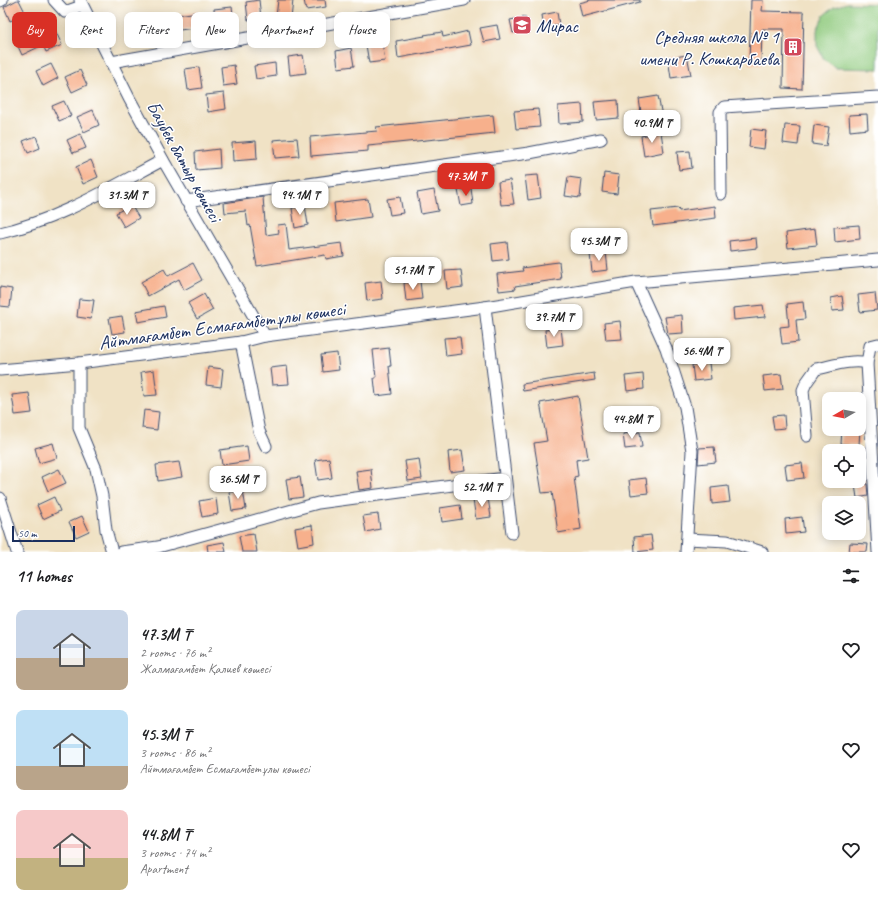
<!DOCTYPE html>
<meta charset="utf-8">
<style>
:root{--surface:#fff;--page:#f2f2f2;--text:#202124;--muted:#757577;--accent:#d93025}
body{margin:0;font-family:Caveat,sans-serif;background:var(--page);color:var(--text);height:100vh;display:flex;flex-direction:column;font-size:15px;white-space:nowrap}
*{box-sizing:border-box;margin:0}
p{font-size:13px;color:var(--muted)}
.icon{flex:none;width:22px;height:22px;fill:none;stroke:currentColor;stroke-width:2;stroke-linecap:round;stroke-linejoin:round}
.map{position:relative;height:552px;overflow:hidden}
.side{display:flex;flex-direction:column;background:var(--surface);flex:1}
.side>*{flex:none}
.top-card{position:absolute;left:12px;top:12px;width:400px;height:36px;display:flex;gap:8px}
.needle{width:26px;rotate:261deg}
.tools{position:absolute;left:822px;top:392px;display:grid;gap:8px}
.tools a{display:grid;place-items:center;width:44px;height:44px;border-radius:8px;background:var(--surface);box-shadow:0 2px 10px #0003;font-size:20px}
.scale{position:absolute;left:12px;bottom:10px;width:63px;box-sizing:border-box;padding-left:4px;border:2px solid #1b2f5e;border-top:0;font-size:11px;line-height:14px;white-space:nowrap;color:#1b2f5e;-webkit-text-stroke:3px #fff;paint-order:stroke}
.price{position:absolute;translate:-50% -34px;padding:0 9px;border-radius:8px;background:#fff;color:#222;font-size:13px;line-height:26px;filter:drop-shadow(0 1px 2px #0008)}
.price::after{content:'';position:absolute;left:50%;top:24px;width:12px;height:9px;margin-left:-6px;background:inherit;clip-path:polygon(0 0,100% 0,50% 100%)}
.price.on{background:var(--accent);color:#fff}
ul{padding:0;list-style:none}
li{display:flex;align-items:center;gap:12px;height:100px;padding:0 16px}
li span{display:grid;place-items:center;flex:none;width:112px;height:80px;border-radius:8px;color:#555}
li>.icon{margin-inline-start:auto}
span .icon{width:48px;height:48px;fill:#fffc;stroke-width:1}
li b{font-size:17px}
h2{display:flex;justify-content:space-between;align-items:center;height:48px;padding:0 16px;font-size:17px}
.chip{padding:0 14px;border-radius:8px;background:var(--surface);box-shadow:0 2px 10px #0003;font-size:14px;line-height:36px}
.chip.on{background:var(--accent);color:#fff}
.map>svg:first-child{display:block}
.green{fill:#90ca7e;stroke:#567c6e}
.building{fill:#f7b08c}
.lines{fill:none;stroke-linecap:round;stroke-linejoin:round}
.minor-casing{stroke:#3b4a6d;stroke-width:13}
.minor{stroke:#fff;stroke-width:11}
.labels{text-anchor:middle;stroke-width:3;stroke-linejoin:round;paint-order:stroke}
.poi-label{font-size:19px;fill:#1b2f5e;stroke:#fff;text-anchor:start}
.street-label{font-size:19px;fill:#1b2f5e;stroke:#fff}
</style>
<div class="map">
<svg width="878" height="552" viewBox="0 0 878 552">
<rect width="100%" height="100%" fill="#fff"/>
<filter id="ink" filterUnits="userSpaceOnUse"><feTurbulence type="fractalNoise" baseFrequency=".025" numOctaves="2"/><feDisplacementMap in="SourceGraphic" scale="8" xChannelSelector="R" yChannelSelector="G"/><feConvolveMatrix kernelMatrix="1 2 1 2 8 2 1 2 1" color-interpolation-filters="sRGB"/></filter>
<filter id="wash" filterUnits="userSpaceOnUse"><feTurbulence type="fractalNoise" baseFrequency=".012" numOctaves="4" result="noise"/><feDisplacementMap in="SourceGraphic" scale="16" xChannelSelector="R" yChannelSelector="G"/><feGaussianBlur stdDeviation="0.9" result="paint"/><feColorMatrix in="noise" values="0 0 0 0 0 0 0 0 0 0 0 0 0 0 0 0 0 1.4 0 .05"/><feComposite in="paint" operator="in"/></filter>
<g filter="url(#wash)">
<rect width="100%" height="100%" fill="#f0e2c5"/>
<path class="green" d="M847,3L878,4V69L836,68L824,59L817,46V30L824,15L834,7Z"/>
<g id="blocks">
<g class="building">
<path d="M17,0H19L26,14L10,21L4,7Z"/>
<path d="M259,0L261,18L248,20L246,2Z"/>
<path d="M278,0H293L291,19L276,17Z"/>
<path d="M304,0H325L326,7L306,10Z"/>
<path d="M591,0H640V2L582,17L579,3Z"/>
<path d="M751,0H763L762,11L804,12L802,89L783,88L784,29H762L761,65L749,64Z"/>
<path d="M232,7L234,20L215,22L214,9Z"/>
<path d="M198,12L201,27L166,32L164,17Z"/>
<path d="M557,12L559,25L544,28L542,15Z"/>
<path d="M525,17L528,30L513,33L510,20Z"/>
<path d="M147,19L149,32L131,35L129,21Z"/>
<path d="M497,25L500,39L484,42L480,28Z"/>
<path d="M55,30L62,45L46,52L43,45L22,55L15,40L29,34L32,40Z"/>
<path d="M468,31L471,45L398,58L396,41L425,36L424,35L442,32L443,37Z"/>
<path d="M382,42L385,61L369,63L366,45Z"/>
<path d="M351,48L354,66L338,68L336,51Z"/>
<path d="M303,55L306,73L290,75L288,57Z"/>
<path d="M687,55L691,75L671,78L668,58Z"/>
<path d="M275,63L276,76L256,79L254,66Z"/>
<path d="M51,64L58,78L43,86L36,71Z"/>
<path d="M234,65L237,84L223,86L221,67Z"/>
<path d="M199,67L202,88L188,90L185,69Z"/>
<path d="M80,70L87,85L72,92L65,77Z"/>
<path d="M224,93L226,109L208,112L206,95Z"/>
<path d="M658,96L662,116L642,119L639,99Z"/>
<path d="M618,100L619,118L596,120L594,102Z"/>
<path d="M64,101L71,116L59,121L52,106Z"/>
<path d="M582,104L583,122L559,124L558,106Z"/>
<path d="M538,109L540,127L516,129L514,111Z"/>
<path d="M93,110L99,125L84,132L77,117Z"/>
<path d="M867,114L868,129L850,131L849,115Z"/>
<path d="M493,115L495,133L368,146V151L311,156L310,137L377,131L376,127Z"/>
<path d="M785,125L800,126L798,145L783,143Z"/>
<path d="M814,125L829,127L826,146L812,144Z"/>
<path d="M751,129L766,131L764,149L749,147Z"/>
<path d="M661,132L664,152L644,156L641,136Z"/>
<path d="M80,134L86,148L73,153L67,140Z"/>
<path d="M36,136L40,148L28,153L23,141Z"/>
<path d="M297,138L299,156L275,158L273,140Z"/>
<path d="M256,141L257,159L233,161L232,143Z"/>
<path d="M219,149L220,168L196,170L195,152Z"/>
<path d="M690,151L692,168L679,170L677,152Z"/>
<path d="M91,160L98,177L83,184L76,167Z"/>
<path d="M604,173L619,175L617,194L602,192Z"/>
<path d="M538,175L541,198L528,200L525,176Z"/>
<path d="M568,177L582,179L580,198L565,196Z"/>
<path d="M510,180L514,204L501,205L498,182Z"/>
<path d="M471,188L473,204L461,206L458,190Z"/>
<path d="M434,190L438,211L421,214L417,193Z"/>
<path d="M263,197L266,235L279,233L278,225L286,224L289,250L342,243L344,256L326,259L325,255L257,266L250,225L248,226L246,211L225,213L224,203Z"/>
<path d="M400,197L403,213L390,215L387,199Z"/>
<path d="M368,199L371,217L336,222L334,203Z"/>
<path d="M131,205L139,218L124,227L116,213Z"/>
<path d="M305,205L308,225L295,228L292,208Z"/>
<path d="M715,206L716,218L653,226L651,211L678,208L679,211Z"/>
<path d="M859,225L860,239L835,242L834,227Z"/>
<path d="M815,229L817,245L788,248L786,233Z"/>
<path d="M756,238L757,248L730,251L729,241Z"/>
<path d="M507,242L509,259L493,261L491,244Z"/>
<path d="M606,252L608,270L592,272L590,254Z"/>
<path d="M559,262L561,279L515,286L516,289L499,291L497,274L523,271L522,268L543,265L542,264Z"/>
<path d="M193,263L202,280L184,290L179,279L148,296L141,282L164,269L168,276Z"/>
<path d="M461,270L463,287L447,289L445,271Z"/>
<path d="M381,281L383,299L367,301L365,283Z"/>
<path d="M420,281L422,299L406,301L404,283Z"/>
<path d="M0,287L12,289L10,307L0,306Z"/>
<path d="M875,293L877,310L860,312L858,295Z"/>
<path d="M204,294L213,310L197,319L188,303Z"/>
<path d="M842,296L844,310L832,311L831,298Z"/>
<path d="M79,299L94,300L91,319L77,317Z"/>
<path d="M803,302L805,319L796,320L798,342L782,344L780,327L789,326L787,304Z"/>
<path d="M763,305L765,317L734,320L733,308Z"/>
<path d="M164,306L166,317L138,322L136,311Z"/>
<path d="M682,315L683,333L668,334L665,317Z"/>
<path d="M122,316L125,332L112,334L109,318Z"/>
<path d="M620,321L622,339L606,340L604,323Z"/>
<path d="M561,328L563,345L547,347L545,330Z"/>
<path d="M460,337L462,354L446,356L444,338Z"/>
<path d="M389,348L391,366H389L392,394L376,396L374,378H376L373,350Z"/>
<path d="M337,353L339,370L323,372L321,355Z"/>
<path d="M709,363L711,379L694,381L692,365Z"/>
<path d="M287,366L289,384L272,385L270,368Z"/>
<path d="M208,367L223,369L221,387L206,385Z"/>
<path d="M154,370L157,395L144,396L141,372Z"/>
<path d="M594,373L595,380L523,391L522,384Z"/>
<path d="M643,374L644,389L627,391L625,376Z"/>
<path d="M781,374L783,389L765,391L763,376Z"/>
<path d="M29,393L32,413L15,415L12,395Z"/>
<path d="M578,396L588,458L576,460L578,476L574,477L581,529L558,533L552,492L542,493L534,443L547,441L540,403Z"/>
<path d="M144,410L159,412L157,430L142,428Z"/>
<path d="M784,415L785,428L774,429L772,416Z"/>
<path d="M842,429H860L859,445L841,444Z"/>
<path d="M640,432L642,447L625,449L623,434Z"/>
<path d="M53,443L57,458L39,463L35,448Z"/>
<path d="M247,446L249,461L222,465L220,450Z"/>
<path d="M714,447L716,462L698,464L699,448Z"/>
<path d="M462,450L465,470L450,472L448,452Z"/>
<path d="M329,458L332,478L318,480L315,460Z"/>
<path d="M419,459L422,479L408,481L405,461Z"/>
<path d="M179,462L182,477L158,481L156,465Z"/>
<path d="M859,462H866L865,484H867L868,496L857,498L855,485H859Z"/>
<path d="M802,463L804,478L787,480L785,465Z"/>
<path d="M59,469L66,483L48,491L42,477Z"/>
<path d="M371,469L373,488L359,490L356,471Z"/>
<path d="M300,477L303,497L289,499L286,479Z"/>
<path d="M646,478L648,493L631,495L629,480Z"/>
<path d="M728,486L730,502L712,504L711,488Z"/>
<path d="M243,490L246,509L232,511L229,492Z"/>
<path d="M54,497L60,511L43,519L37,505Z"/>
<path d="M216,498L218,514L202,517L199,501Z"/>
<path d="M488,498L491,517L476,519L473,500Z"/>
<path d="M460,505L462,519L442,522L440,508Z"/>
<path d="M378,514L380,529L366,532L363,516Z"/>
<path d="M82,516L89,531L76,537L69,522Z"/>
<path d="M802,517L804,532L786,534L785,519Z"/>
<path d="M312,525L314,543L298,546L295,528Z"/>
<path d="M254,534L257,552H242L239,536Z"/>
<path d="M651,535L653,550L635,552L634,537Z"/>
<path d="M224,542L226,552H208L207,545Z"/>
<path d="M850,543L868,544L867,552H849Z"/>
</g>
</g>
</g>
<g filter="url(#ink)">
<use href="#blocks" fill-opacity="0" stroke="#3b4a6d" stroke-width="1"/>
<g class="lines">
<g class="minor-casing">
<g id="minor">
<path d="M54,0L65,12L82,6"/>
<path d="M80,0L129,98L163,160L265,336"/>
<path d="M0,1L2,0"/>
<path d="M111,62L464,0"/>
<path d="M721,194L720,112L724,107L878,97"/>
<path d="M186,201L529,153L601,139"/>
<path d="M0,233C56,221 112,187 163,160"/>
<path d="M636,282L666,348L685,407L692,451L686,552"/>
<path d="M485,307L512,533"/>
<path d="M241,342L259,431L266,446"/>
<path d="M79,363V428L96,469L102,496L106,530L112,552"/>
<path d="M0,370L79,363L241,342L265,336L485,307L636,282L878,260"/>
<path d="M807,436L803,390L806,383L816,369C832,366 851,359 867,363"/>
<path d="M0,498L17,552"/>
<path d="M687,539L727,541L762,552"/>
<path d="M121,552L158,547L318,503L505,478"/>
<path d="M878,552L867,363L870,346L878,344"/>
</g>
</g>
<use href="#minor" class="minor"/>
</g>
</g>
<defs>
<g id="school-square" transform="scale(1)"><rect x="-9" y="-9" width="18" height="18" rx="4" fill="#d1495b" stroke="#fff"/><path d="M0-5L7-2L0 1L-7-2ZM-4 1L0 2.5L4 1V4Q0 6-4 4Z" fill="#fff"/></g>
<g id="building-square" transform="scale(1)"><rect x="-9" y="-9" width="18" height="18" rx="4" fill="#d1495b" stroke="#fff"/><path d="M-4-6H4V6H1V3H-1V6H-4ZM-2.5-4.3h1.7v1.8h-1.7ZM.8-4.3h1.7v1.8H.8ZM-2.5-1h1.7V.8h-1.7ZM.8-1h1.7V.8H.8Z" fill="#fff"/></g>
</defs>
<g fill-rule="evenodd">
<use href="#school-square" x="522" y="25"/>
<use href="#building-square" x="793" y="47"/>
</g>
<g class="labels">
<g class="poi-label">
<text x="536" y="32">Мирас</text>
<text x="779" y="43" text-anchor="end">Средняя школа № 1<tspan x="779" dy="22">имени Р. Кошкарбаева</tspan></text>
</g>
<g class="street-label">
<text transform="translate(185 161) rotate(61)" y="7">Баубек батыр көшесі</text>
<text transform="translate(222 325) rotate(-8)" y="7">Айтмағамбет Есмағамбетұлы көшесі</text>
</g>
</g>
</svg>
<div class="tools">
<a><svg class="needle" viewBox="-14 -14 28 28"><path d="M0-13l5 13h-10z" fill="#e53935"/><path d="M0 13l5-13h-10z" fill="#757577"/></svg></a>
<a><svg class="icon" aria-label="locate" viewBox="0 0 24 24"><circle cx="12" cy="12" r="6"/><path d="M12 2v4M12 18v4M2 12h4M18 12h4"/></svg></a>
<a><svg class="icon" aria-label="layers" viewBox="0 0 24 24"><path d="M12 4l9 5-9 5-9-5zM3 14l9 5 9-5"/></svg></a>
</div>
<div class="scale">50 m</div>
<b class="price" style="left:652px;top:144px">40.9M ₸</b>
<b class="price on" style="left:466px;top:197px">47.3M ₸</b>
<b class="price" style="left:127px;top:216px">31.3M ₸</b>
<b class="price" style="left:300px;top:216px">94.1M ₸</b>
<b class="price" style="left:599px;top:262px">45.3M ₸</b>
<b class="price" style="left:413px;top:291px">51.7M ₸</b>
<b class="price" style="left:554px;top:338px">39.7M ₸</b>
<b class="price" style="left:702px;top:372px">56.4M ₸</b>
<b class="price" style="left:632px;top:440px">44.8M ₸</b>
<b class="price" style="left:238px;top:500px">36.5M ₸</b>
<b class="price" style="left:482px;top:508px">52.1M ₸</b>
<div class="top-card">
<a class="chip on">Buy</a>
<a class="chip">Rent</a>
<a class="chip">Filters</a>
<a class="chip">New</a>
<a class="chip">Apartment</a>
<a class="chip">House</a>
</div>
</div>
<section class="side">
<h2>11 homes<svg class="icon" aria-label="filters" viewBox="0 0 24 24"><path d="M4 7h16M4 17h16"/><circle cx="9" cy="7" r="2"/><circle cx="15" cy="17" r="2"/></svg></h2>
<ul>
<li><span style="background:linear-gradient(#c9d6e8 60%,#b9a48a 0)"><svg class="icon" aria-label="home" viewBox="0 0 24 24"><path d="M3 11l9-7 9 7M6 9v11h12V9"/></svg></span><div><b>47.3M ₸</b><p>2 rooms · 76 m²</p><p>Жалмағамбет Қалиев көшесі</p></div><svg class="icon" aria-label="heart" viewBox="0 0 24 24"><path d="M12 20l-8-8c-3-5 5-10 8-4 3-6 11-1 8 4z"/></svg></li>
<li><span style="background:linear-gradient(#bfe0f5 70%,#b9a48a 0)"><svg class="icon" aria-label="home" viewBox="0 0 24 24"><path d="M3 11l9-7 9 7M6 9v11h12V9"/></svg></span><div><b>45.3M ₸</b><p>3 rooms · 86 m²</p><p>Айтмағамбет Есмағамбетұлы көшесі</p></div><svg class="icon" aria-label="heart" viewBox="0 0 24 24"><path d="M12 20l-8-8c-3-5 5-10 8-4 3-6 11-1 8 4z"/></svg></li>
<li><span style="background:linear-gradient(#f6c9c9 60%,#c2b280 0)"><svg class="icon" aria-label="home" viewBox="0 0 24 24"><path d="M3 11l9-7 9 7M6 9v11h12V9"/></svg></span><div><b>44.8M ₸</b><p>3 rooms · 74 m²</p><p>Apartment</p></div><svg class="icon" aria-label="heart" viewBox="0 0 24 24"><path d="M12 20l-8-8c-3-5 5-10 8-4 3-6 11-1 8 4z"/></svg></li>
</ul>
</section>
